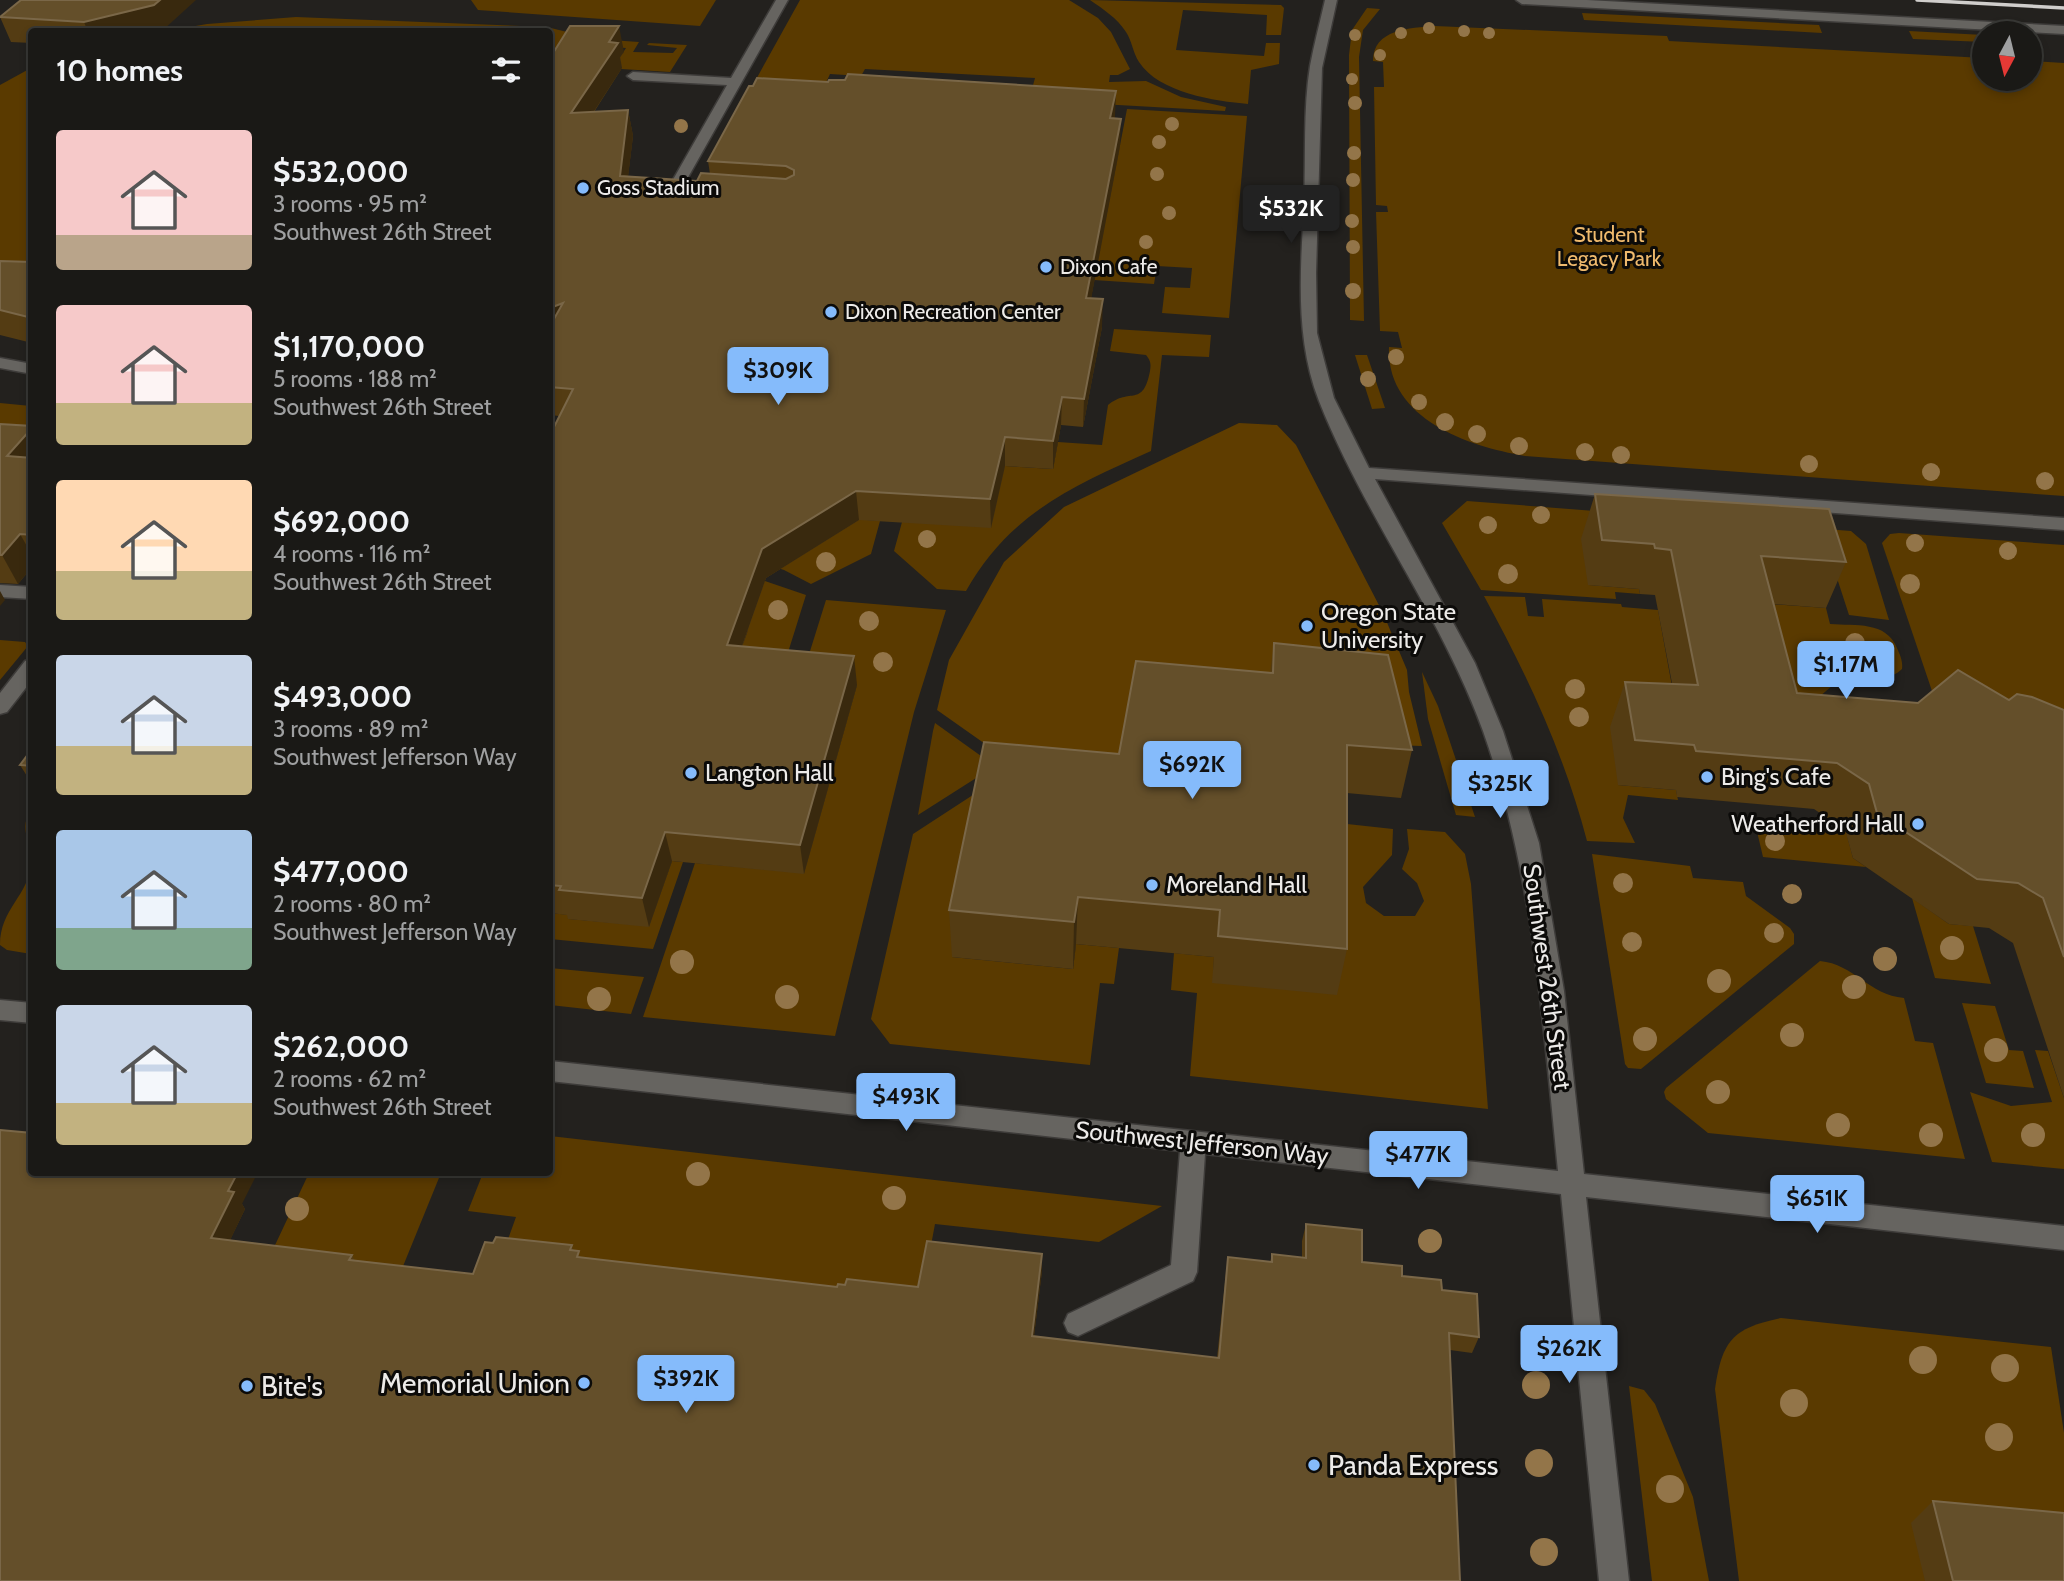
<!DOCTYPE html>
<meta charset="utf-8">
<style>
:root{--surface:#1a1916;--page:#23221f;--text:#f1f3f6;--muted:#9fa0a1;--line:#383835;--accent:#85bbfb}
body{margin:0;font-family:Cabin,sans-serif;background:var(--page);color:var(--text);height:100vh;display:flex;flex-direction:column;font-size:26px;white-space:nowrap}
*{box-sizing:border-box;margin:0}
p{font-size:23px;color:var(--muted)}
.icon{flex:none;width:38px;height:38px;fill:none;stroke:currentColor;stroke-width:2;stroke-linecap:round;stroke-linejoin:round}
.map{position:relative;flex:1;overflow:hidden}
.details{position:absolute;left:28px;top:28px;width:525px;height:1148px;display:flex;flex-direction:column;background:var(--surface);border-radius:7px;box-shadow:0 4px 10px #0003,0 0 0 2px var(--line)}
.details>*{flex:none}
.needle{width:46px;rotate:187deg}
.fabs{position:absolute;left:1972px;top:21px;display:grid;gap:14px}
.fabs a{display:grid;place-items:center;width:70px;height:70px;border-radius:50%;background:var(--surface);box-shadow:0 4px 10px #0003,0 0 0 2px var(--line);font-size:35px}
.price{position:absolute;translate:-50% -60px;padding:0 16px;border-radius:7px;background:var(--accent);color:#111;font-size:23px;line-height:46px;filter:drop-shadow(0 2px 4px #0008)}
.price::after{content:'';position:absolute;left:50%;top:42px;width:21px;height:16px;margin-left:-10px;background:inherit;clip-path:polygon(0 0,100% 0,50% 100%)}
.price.active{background:#222;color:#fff}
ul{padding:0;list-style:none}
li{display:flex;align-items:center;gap:21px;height:175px;padding:0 28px}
li span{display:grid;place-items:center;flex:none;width:196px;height:140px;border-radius:7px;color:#555}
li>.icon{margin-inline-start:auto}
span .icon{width:84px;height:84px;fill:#fffc;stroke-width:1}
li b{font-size:30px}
h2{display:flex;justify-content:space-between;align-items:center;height:84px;padding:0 28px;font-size:30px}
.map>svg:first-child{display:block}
.green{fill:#5a3a00}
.forest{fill:#5f3d00}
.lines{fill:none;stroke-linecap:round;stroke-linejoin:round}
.minor-casing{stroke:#3e3c3a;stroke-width:3}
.minor{fill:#666460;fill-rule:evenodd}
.rail{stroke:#d0cecc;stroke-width:3.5}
.tree{fill:#937549}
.wall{fill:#543c13}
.shaded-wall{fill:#39290e}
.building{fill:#644f2a;stroke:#7a6748;stroke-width:2}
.poi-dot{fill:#85bbfb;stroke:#0c0b09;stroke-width:2.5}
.labels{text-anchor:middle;stroke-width:6;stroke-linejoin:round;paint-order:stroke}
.far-poi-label{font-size:21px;fill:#edebe9;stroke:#0c0b09;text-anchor:start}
.far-park-label{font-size:21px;fill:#efba6d;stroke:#0c0b09}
.poi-label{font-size:24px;fill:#edebe9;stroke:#0c0b09;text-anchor:start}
.street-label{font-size:24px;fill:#edebe9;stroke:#0c0b09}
.near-poi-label{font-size:28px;fill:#edebe9;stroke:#0c0b09;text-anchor:start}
</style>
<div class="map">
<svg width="2064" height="1581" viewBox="0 0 2064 1581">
<rect width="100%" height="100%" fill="#23211e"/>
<g class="green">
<path d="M471,0H716L700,26L478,10Z"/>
<path d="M800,0H1069L1098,18L1111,32L1130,69L1118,75H1110L1109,82L1146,81L1181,97L1226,107L1225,111L1029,100L1035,78L865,69L861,76L830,74L824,87L754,83Z"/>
<path d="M1090,0L1281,5L1284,8L1281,35H1266L1267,15L1183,10L1176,50L1264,56L1266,43H1280L1279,64L1251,70L1248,104C1215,101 1159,93 1139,62C1133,53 1132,41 1126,32C1117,18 1103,9 1090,0Z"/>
<path d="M1367,8L1380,9L1363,30L1359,57L1364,321L1350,320L1349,55L1352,30Z"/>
<path d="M1582,13L1819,25L1822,33L1584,20Z"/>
<path d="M296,17L547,27L567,32L550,93V32H161L207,24Z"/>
<path d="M1435,26L1667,36L1669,41L1984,58V79H2030V61L2064,63V496L1525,456C1466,446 1386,418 1389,347L1402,348L1398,332L1380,331L1376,212H1388L1387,206L1376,205L1374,87H1384L1383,62L1373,61C1373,29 1410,28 1435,26Z"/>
<path d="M1909,31L1984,35V42L1913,39Z"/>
<path d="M597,39L639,42L633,52L673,53L677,48L647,45L649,43L687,45L670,72L621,69L613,68L626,48L593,46Z"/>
<path d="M31,68V288L0,286V85Z"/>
<path d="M1127,109L1247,116L1229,318L1162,313L1165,287L1190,288L1192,268L1157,266L1154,284L1094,280Z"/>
<path d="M1114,329L1211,335L1209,357L1162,355L1151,451C1073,486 1010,513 966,591L937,589L894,551L902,522L1005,466L1053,469L1058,442L1102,445L1108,405C1130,387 1143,408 1150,371C1151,364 1151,361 1146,355L1110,351Z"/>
<path d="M1355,355H1367L1385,408L1372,409Z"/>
<path d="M0,403L31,406V453L0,451Z"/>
<path d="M550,495L880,521L871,554L811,584L784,570Z"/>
<path d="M1467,501L1851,531L1866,544L1889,620L1849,615L1836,575L1589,585L1639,589L1640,594L1615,592L1616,599L1481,590L1442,523Z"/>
<path d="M1899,533L2064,545V759L1993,728L1932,691L1882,543L1890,534Z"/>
<path d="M759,579L806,595L780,678L732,674L747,633Z"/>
<path d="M1484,596L1525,597L1528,616L1544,617L1542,599L1621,604L1622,607L1658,610L1680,730L1618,785L1676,790L1678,800L1628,795L1623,818L1635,843L1587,841C1564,753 1527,675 1484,596Z"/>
<path d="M826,600L946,610L914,712L835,1036L643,1017L695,863L804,873L857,685L801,680Z"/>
<path d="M1743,602L1826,608L1830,624C1856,626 1886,621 1897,648C1900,655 1903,661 1902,669C1888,683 1869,674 1854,667L1777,733Z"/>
<path d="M0,640L25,642L28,646L0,680Z"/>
<path d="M1422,672L1438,706L1475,817L1456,815L1428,719Z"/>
<path d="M935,723L995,766L918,815L933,731Z"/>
<path d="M979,791L952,957L1073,969L1076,944L1119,948L1114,984L1100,983L1090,1065L890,1044L871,1019L913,834Z"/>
<path d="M31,810V954L7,950L0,945C0,908 29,896 31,863C32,845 18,827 31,810Z"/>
<path d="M1338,823L1393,829L1392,855L1363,887L1366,903L1384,916H1415L1424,901L1417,883L1402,869L1409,849L1407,829L1445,832L1465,854L1471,884L1488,1109L1190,1076L1197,993L1171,990L1174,953L1214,957L1213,983Z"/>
<path d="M1755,823L1846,832L1853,858L1866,867L1763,857Z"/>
<path d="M1592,854L1690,866L1693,878L1743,882L1746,896L1790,928L1794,934V944L1641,1069L1628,1068L1625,1064Z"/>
<path d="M672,861L683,862L653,949L550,939V913L570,915L569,919L649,926Z"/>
<path d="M1912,898L1949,924L1973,926L1991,984L1935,978Z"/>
<path d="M1820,961C1854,964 1869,995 1904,998L1915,1041L1933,1043L1965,1159L1708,1133L1666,1099L1664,1092L1666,1088Z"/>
<path d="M550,968L644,977L631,1014L550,1005Z"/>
<path d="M1962,1003L1995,1006L2009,1050L2023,1051L2034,1088L1986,1083Z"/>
<path d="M2035,1050L2048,1051L2064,1098V1169L1992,1162L1970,1092L2011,1106L2052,1102Z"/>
<path d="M550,1136L1162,1206L1099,1242L935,1224L920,1304L503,1253L516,1217L468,1211L483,1173L550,1172Z"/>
<path d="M309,1173H441L397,1281L268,1260Z"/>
<path d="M1781,1318L2051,1347L2064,1433V1537L1925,1581H1739L1715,1389C1722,1340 1733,1328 1781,1318Z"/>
<path d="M1629,1386L1644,1390L1655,1404L1693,1497L1709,1581H1652Z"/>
</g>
<path class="forest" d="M1239,423L1277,425L1296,445L1383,613L1407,670L1409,692L1422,746L1389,745L1121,775L1015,765L937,710L949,660L1004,562L1064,507Z"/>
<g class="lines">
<g class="minor-casing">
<g id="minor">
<path d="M776,0H788L682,188L692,193L685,197L668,195L666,192L727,85L633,80L627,76L633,72L731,78Z"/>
<path d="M1325,0H1337L1322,68L1316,273L1317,333L1334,398L1369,468L2064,518V530L1375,479L1475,663L1503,731L1539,843L1564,991L1584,1174L2064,1226V1250L1586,1197L1629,1581H1599L1561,1194L1205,1154L1197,1272L1193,1281L1078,1336L1068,1332L1064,1323L1068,1314L1171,1265L1180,1151L550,1081V1061L1558,1171C1543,1022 1533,872 1483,731C1441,615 1364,515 1319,401C1294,337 1301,268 1304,201C1306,157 1303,109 1310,66C1314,44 1320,22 1325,0Z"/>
<path d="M1516,0H1587L2064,26V34L1522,4Z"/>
<path d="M0,358L32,364V374L0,368Z"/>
<path d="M0,585L32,587V599L0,597Z"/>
<path d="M32,659V680L7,712L0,714V693L25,661Z"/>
<path d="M0,1000L32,1003V1023L0,1020Z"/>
</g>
</g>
<use href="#minor" class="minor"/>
<path class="rail" d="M1917,0L2064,8"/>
</g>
<g class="tree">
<circle cx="1429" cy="28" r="6"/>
<circle cx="1464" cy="31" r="6"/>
<circle cx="1401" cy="33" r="6"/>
<circle cx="1489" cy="33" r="6"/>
<circle cx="1355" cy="35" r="6"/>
<circle cx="1380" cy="55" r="6"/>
<circle cx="1352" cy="79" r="6"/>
<circle cx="1355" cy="103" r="7"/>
<circle cx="1172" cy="124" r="7"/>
<circle cx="681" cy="126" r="7"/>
<circle cx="1159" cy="142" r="7"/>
<circle cx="1354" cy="153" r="7"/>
<circle cx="1157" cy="174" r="7"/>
<circle cx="1353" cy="180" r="7"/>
<circle cx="1169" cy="213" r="7"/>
<circle cx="1352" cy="221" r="7"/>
<circle cx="1146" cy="242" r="7"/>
<circle cx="1353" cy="247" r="7"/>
<circle cx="1353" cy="291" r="8"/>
<circle cx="1396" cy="357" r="8"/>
<circle cx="1368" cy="379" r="8"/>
<circle cx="1419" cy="402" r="8"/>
<circle cx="1445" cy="422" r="9"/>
<circle cx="1477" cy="434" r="9"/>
<circle cx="1519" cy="446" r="9"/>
<circle cx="1585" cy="452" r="9"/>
<circle cx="1621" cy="455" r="9"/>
<circle cx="1809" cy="464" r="9"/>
<circle cx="1931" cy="472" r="9"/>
<circle cx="2045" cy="481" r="9"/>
<circle cx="1541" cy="515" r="9"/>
<circle cx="1488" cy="525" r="9"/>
<circle cx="927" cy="539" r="9"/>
<circle cx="1915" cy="543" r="9"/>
<circle cx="2008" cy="551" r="9"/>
<circle cx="826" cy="562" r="10"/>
<circle cx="1508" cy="574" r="10"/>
<circle cx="1910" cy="584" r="10"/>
<circle cx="778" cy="610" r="10"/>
<circle cx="869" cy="621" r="10"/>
<circle cx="1855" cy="643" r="10"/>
<circle cx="883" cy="662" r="10"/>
<circle cx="1575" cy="689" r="10"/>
<circle cx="1579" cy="717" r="10"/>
<circle cx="1775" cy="841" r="10"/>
<circle cx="1623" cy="883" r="10"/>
<circle cx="1792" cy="894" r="10"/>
<circle cx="1774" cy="933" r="10"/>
<circle cx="1632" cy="942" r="10"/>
<circle cx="1952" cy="948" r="12"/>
<circle cx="1885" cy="959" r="12"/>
<circle cx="682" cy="962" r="12"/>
<circle cx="1719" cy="981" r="12"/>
<circle cx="1854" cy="987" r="12"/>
<circle cx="787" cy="997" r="12"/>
<circle cx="599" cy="999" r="12"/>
<circle cx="1792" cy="1035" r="12"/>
<circle cx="1645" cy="1039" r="12"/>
<circle cx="1996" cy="1050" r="12"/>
<circle cx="1718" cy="1092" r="12"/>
<circle cx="1838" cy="1125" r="12"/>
<circle cx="1931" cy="1135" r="12"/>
<circle cx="2033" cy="1135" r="12"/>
<circle cx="698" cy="1174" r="12"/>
<circle cx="894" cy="1198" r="12"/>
<circle cx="297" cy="1209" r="12"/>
<circle cx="1430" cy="1241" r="12"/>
<circle cx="1923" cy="1360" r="14"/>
<circle cx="2005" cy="1368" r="14"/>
<circle cx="1536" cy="1385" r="14"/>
<circle cx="1794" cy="1403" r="14"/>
<circle cx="1999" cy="1437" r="14"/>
<circle cx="1539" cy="1463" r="14"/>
<circle cx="1670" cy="1489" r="14"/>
<circle cx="1544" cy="1552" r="14"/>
</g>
<g class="wall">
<path d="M21,0L163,30L157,32H32V43L11,42L0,17Z"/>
<path d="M624,52L620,57L622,68L594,112L628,110L633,136L628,176L697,181L710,174L708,161L1114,119L1120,146L1091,298L1102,327L1083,427L1061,425L1053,469L1005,466L991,528L859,520L766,578L742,647L857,685L804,874L672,861L649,927L568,919L567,915L550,913V435L559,416L550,415V58Z"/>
<path d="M0,261L32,262V343L0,335Z"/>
<path d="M0,424L32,426V567L18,584L0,583Z"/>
<path d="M1595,494L1846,562L1826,608L1774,604L1797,693L1918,703L2009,700L2064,710V1098L2013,943L1989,928L1949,924L1853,858L1845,830L1814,809L1677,797L1676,790L1618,785L1610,727L1625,682L1672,683L1655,595L1640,594L1639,589L1588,585L1581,539Z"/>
<path d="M1274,643L1412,750L1401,798L1347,793V949L1337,995L1212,983L1214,957L1076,944L1073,969L952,957L949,910L1270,673Z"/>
<path d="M32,749V784L20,765Z"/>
<path d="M242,1204L245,1209L230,1240L352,1255L355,1261L473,1274L493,1243L572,1245L573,1250L582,1258L837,1287H918L1042,1254V1271L1034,1336L1217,1358L1226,1273L1228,1257L1270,1262L1272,1254L1302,1257V1241L1306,1224L1362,1262L1442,1290L1479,1337L1472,1353L1450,1350L0,1581Z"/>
<path d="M1933,1501L2064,1581H1925L1911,1523Z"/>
</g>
<g class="shaded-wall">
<path d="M160,0H196L163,30L157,32H88L84,22Z"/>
<path d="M619,26L624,52L620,57L622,68L576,139L571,113L609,42Z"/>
<path d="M1116,91L1115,117L1109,145L1110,118Z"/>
<path d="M628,110L633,136L625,203L620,176Z"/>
<path d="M1121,119L1120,146L1086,326V298Z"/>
<path d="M1103,299L1102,327L1083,427L1084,399Z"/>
<path d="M563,303L550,338V308Z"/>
<path d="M1062,397L1061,425L1053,469V441Z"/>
<path d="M32,428V473L7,456Z"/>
<path d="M1005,437V466L991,528L990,499Z"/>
<path d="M856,491L859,520L766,578L732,674L727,645L762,549Z"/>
<path d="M20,534L32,555V567L18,584L2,555Z"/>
<path d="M0,591L5,600L0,606Z"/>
<path d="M854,656L857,685L804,874L800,845Z"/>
<path d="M665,832L672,861L649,927L642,898Z"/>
<path d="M1078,897L1076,944L1073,969L1074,922Z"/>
<path d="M238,1172H258L242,1204L245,1209L223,1255L211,1238L228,1191Z"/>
<path d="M1042,1254V1271L1032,1352V1336Z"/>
</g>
<g class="building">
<path d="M21,0H160L154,5L84,22L0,17Z"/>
<path d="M570,26H619L609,42L618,43L571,113L628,110L620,176L697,181L701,173L786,179L794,175V170L786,166L708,161L749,86H753L757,78L828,82L829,80H845L848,74L1116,91L1110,118L1121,119L1086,298L1103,299L1084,399L1062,397L1053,441L1005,437L990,499L856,491L762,549L727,645L854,656L800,845L665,832L642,898L559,890L561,886L550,885V435L573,389L550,387V326L563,303L550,308V58Z"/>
<path d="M0,261L32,262V318L0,310Z"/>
<path d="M0,424L32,426V428L7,456L32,458V535L20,534L2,555H0Z"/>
<path d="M1595,494L1829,509L1846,562L1761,556L1797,693L1918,703L1958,670L2009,700L2017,694L2032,697L2064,710V957L2043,898L2018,883L1977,879L1877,813L1869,784L1837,763L1696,751L1694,745L1635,740L1625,682L1698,685L1671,550L1655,548L1654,544L1602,540Z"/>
<path d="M1274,643L1388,655L1412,750L1347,745V949L1218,936L1220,910L1078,897L1074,922L949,910L984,742L1119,754L1136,661L1273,673Z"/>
<path d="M32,749V766L20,765Z"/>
<path d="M0,1130L32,1133V1172H238L228,1191L234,1192L211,1238L352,1255L349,1260L473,1274L485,1242L493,1243L496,1237L572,1245L570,1250L579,1251L577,1257L837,1287L838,1284L845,1285L847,1279L918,1287L927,1241L1042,1254L1032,1336L1219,1358L1228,1257L1272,1262V1254L1306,1258V1224L1362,1230V1262L1402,1266V1276L1441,1280L1442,1290L1477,1294L1479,1337L1449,1333L1460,1581H0Z"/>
<path d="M1933,1501L2064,1513V1581H1953Z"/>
</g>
<g class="poi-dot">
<circle cx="583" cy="188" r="7"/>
<circle cx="1046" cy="267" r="7"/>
<circle cx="831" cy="312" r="7"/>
<circle cx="1307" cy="626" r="7"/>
<circle cx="691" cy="773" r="7"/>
<circle cx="1707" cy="777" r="7"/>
<circle cx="1918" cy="824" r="7"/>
<circle cx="1152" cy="885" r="7"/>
<circle cx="584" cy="1383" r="7"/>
<circle cx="247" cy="1386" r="7"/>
<circle cx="1314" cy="1465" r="7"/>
</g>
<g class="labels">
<g class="far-poi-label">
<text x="597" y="195">Goss Stadium</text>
<text x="1060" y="274">Dixon Cafe</text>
<text x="845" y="319">Dixon Recreation Center</text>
</g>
<g class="far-park-label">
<text x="1609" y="242">Student<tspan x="1609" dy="24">Legacy Park</tspan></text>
</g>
<g class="poi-label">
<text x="1321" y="620">Oregon State<tspan x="1321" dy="28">University</tspan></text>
<text x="705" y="781">Langton Hall</text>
<text x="1721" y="785">Bing's Cafe</text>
<text x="1904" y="832" text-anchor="end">Weatherford Hall</text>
<text x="1166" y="893">Moreland Hall</text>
</g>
<g class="street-label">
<text transform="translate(1547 977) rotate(82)" y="8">Southwest 26th Street</text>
<text transform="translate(1202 1143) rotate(6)" y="8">Southwest Jefferson Way</text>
</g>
<g class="near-poi-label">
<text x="570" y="1393" text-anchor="end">Memorial Union</text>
<text x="261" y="1396">Bite's</text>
<text x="1328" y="1475">Panda Express</text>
</g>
</g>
</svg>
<div class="fabs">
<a><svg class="needle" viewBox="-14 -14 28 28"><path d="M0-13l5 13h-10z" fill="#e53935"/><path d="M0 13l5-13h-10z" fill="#9fa0a1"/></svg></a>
</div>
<b class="price active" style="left:1291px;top:245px">$532K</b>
<b class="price" style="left:778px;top:407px">$309K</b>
<b class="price" style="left:1846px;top:701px">$1.17M</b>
<b class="price" style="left:1192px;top:801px">$692K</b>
<b class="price" style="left:1500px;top:820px">$325K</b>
<b class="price" style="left:906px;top:1133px">$493K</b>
<b class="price" style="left:1418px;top:1191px">$477K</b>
<b class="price" style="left:1817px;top:1235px">$651K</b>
<b class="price" style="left:1569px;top:1385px">$262K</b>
<b class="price" style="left:686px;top:1415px">$392K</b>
<section class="details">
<h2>10 homes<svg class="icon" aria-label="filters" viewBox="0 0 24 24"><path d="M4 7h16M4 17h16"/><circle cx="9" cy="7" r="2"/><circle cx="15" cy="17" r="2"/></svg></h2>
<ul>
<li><span style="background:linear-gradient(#f6c9c9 75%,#b9a48a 0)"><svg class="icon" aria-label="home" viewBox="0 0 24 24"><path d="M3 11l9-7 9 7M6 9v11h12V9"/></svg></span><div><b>$532,000</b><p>3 rooms · 95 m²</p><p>Southwest 26th Street</p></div></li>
<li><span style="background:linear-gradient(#f6c9c9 70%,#c2b280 0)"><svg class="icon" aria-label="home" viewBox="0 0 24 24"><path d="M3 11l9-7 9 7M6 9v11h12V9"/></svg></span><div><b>$1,170,000</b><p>5 rooms · 188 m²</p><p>Southwest 26th Street</p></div></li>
<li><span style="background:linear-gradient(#ffd9b3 65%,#c2b280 0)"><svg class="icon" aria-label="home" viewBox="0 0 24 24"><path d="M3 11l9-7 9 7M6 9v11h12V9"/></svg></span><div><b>$692,000</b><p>4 rooms · 116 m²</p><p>Southwest 26th Street</p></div></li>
<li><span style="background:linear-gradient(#c9d6e8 65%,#c2b280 0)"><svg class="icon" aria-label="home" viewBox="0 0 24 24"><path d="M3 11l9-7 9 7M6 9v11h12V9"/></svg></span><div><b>$493,000</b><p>3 rooms · 89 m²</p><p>Southwest Jefferson Way</p></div></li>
<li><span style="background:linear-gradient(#a9c7e8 70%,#7fa58c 0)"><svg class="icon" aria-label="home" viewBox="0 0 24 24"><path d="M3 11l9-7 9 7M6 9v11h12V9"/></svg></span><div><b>$477,000</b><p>2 rooms · 80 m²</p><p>Southwest Jefferson Way</p></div></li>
<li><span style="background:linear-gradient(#c9d6e8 70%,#c2b280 0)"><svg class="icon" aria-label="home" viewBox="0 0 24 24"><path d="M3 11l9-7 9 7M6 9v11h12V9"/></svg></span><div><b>$262,000</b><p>2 rooms · 62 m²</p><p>Southwest 26th Street</p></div></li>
</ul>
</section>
</div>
